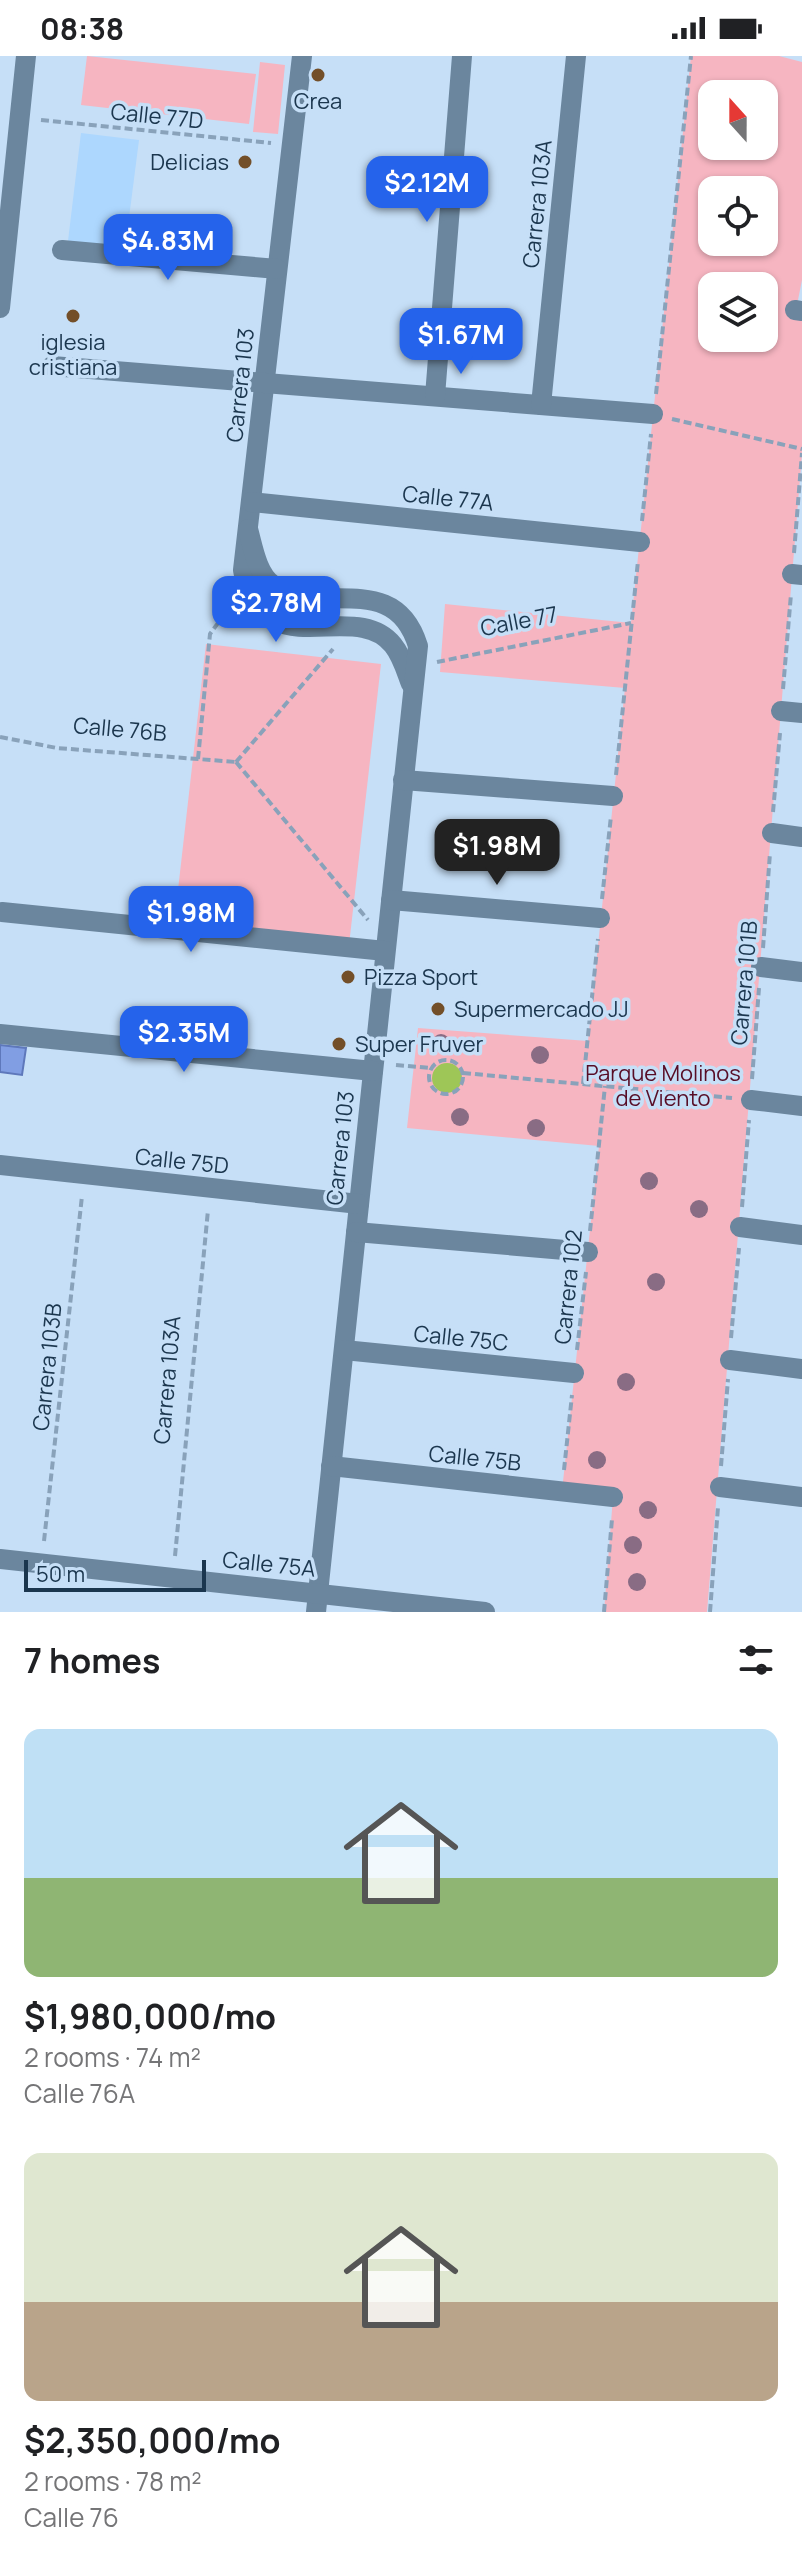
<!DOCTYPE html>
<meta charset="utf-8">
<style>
:root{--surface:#fff;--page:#f6f6f6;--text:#202124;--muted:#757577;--accent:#2563eb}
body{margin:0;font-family:Manrope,sans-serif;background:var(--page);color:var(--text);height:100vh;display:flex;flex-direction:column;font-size:30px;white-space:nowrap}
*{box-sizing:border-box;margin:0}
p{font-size:26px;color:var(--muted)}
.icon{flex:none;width:44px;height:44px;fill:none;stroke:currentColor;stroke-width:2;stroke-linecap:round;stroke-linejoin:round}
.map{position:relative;height:1556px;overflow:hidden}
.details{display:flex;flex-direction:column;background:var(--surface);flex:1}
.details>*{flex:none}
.needle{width:52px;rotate:339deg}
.fabs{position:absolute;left:698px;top:24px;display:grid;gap:16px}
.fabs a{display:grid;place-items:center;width:80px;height:80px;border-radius:16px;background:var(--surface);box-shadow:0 2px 6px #0004;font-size:40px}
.scale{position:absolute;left:24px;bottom:20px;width:182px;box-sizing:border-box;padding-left:8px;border:4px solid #1b364e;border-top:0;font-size:22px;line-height:28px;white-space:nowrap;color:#1b364e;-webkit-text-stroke:6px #c6dff7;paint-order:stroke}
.price{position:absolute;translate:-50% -68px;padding:0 18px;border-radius:16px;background:var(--accent);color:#fff;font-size:26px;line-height:52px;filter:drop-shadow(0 2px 4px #0008)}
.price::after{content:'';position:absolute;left:50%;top:48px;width:24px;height:18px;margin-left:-12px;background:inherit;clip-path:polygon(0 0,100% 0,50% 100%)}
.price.selected{background:#222;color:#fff}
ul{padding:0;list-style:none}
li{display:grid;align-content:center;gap:16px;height:424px;padding:0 24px}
li span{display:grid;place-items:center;height:248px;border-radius:16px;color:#555}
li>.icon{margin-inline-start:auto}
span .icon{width:144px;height:144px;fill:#fffc;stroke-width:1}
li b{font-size:34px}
h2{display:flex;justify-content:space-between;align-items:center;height:96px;padding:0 24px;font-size:34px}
.status{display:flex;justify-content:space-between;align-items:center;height:56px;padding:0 40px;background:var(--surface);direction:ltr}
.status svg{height:22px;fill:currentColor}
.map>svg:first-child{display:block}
.built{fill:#add7fe}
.green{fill:#f6b5c1;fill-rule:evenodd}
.water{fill:#9ec657}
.building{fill:#819ee3;stroke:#5e78bb;stroke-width:2}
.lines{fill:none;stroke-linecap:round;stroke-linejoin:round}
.path{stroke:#89a2ba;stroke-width:4;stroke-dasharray:8 4;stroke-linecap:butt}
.minor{stroke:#6b869e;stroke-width:20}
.tree{fill:#896c84}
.poi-dot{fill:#734f29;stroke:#c6dff7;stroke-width:3}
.labels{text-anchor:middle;stroke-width:7;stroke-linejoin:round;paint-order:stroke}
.poi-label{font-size:22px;fill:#1b364e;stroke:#c6dff7;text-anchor:start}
.street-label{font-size:22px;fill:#1b364e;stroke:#c6dff7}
.park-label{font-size:22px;fill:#570d26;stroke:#c6dff7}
</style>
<div class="status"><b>08:38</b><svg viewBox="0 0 49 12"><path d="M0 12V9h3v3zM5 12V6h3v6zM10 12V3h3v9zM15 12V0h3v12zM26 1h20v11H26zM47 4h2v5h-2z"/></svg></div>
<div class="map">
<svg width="802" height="1556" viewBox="0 0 802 1556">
<rect width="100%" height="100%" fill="#c6dff7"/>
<path class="built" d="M81,77L139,84L125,193L68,185Z"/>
<g class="green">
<path d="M87,0L256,18L249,68L81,49Z"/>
<path d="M691,0H779L802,6V224L796,254L802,255V398L707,1556H604L613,1441L562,1435L599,1090L407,1072L418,972L588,985L625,632L440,616L445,548L631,567ZM712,38H764V90H712ZM712,134H764V186H712ZM712,230H764V282H712Z"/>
<path d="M260,6L285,9L278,78L253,76Z"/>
<path d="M206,588L381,608L349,889L174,869Z"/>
</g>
<circle class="water" cx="447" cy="1022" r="15"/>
<path class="building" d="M0,989L26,992L22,1019L0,1016Z"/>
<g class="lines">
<g class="path">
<path d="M41,64L271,87"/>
<path d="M656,338L691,0"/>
<path d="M672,363L802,393"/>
<path d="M642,465L651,378"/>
<path d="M794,497L802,397"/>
<path d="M437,606L631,567"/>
<path d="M783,633L791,538"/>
<path d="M0,681L57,692L236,706"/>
<path d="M198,703L210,578L231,549"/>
<path d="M236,706L368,864"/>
<path d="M236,706L333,593"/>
<path d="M616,719L638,505"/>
<path d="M773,756L780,677"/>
<path d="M602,843L611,760"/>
<path d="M763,892L770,797"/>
<circle cx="446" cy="1021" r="17"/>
<path d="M396,1009L431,1012"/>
<path d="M463,1017L732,1042"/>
<path d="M752,1023L759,932"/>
<path d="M583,1028L598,883"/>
<path d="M742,1151L749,1064"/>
<path d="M590,1175L605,1030"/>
<path d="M731,1282L739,1192"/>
<path d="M577,1294L586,1216"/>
<path d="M721,1410L728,1323"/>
<path d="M564,1414L572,1339"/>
<path d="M44,1485L82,1140"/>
<path d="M175,1500L208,1154"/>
<path d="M604,1556L612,1463"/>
<path d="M710,1556L718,1451"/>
</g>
<g class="minor">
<path d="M302,0L243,514C260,615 354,540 393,589C402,600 406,615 411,628"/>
<path d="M62,194L277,213"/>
<path d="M0,252L26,0"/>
<path d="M795,254L802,255"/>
<path d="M52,310L653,358"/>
<path d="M435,340L462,0"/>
<path d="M541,349L576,0"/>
<path d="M251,446L640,486"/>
<path d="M248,473C253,491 257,518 273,529C320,562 394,512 418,590L316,1556"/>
<path d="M792,518L802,519"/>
<path d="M781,655L802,657"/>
<path d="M403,724L613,740"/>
<path d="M772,777L802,781"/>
<path d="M391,844L600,862"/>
<path d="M2,856L385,895"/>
<path d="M761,911L802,916"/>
<path d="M0,978L373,1015"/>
<path d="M751,1044L802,1050"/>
<path d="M0,1109L359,1148"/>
<path d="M740,1171L802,1179"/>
<path d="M356,1176L588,1196"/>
<path d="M344,1294L574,1317"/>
<path d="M730,1304L802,1313"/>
<path d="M331,1410L613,1441"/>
<path d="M720,1431L802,1441"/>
<path d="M0,1503L485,1556"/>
</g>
</g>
<g class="tree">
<circle cx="441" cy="987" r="9"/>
<circle cx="540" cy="999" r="9"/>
<circle cx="460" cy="1061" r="9"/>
<circle cx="536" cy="1072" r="9"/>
<circle cx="649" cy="1125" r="9"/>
<circle cx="699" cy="1153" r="9"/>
<circle cx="656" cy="1226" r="9"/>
<circle cx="626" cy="1326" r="9"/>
<circle cx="597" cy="1404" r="9"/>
<circle cx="648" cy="1454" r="9"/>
<circle cx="633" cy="1489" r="9"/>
<circle cx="637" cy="1526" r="9"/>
</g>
<g class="poi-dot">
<circle cx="318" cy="19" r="8"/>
<circle cx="245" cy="106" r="8"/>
<circle cx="73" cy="260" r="8"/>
<circle cx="348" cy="921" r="8"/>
<circle cx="438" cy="953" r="8"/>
<circle cx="339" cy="988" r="8"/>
</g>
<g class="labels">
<g class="poi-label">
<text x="318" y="53" text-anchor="middle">Crea</text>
<text x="229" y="114" text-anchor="end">Delicias</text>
<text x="73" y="294" text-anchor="middle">iglesia<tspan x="73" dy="25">cristiana</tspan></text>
<text x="364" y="929">Pizza Sport</text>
<text x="454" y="961">Supermercado JJ</text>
<text x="355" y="996">Super Fruver</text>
</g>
<g class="street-label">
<text transform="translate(157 60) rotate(6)" y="8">Calle 77D</text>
<text transform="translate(537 148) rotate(-84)" y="8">Carrera 103A</text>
<text transform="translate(240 329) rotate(-84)" y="8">Carrera 103</text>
<text transform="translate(448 442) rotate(6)" y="8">Calle 77A</text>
<text transform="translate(519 565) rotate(-11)" y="8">Calle 77</text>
<text transform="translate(120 673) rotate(5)" y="8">Calle 76B</text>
<text transform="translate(744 927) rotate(-85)" y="8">Carrera 101B</text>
<text transform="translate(340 1092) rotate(-84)" y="8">Carrera 103</text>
<text transform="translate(182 1105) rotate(6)" y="8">Calle 75D</text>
<text transform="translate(568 1231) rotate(-84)" y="8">Carrera 102</text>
<text transform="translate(461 1282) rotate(6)" y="8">Calle 75C</text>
<text transform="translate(47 1311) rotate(-84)" y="8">Carrera 103B</text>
<text transform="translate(167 1324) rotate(-85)" y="8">Carrera 103A</text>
<text transform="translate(475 1402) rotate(6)" y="8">Calle 75B</text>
<text transform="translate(269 1508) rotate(6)" y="8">Calle 75A</text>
</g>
<g class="park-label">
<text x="663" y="1025">Parque Molinos<tspan x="663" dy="25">de Viento</tspan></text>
</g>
</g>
</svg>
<div class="fabs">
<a><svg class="needle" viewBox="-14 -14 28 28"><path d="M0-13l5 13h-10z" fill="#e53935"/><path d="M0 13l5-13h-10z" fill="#757577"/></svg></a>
<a><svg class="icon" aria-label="locate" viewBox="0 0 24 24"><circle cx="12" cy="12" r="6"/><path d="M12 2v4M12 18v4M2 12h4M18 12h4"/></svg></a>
<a><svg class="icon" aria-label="layers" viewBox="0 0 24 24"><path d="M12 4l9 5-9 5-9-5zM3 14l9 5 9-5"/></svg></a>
</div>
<div class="scale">50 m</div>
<b class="price" style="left:427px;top:168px">$2.12M</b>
<b class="price" style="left:168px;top:226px">$4.83M</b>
<b class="price" style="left:461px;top:320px">$1.67M</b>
<b class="price" style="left:276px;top:588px">$2.78M</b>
<b class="price selected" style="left:497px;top:831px">$1.98M</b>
<b class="price" style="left:191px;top:898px">$1.98M</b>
<b class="price" style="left:184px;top:1018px">$2.35M</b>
</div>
<section class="details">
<h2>7 homes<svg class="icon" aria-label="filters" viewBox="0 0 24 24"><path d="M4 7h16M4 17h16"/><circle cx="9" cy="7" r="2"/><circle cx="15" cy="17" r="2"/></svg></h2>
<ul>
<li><span style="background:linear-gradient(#bfe0f5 60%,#8fb573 0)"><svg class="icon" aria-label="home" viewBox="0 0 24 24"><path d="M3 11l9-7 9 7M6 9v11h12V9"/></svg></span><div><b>$1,980,000/mo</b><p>2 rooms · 74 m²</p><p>Calle 76A</p></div></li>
<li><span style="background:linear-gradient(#dfe7d0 60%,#b9a48a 0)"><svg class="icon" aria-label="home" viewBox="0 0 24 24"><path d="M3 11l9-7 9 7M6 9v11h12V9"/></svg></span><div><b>$2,350,000/mo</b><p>2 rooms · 78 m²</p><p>Calle 76</p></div></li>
</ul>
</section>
